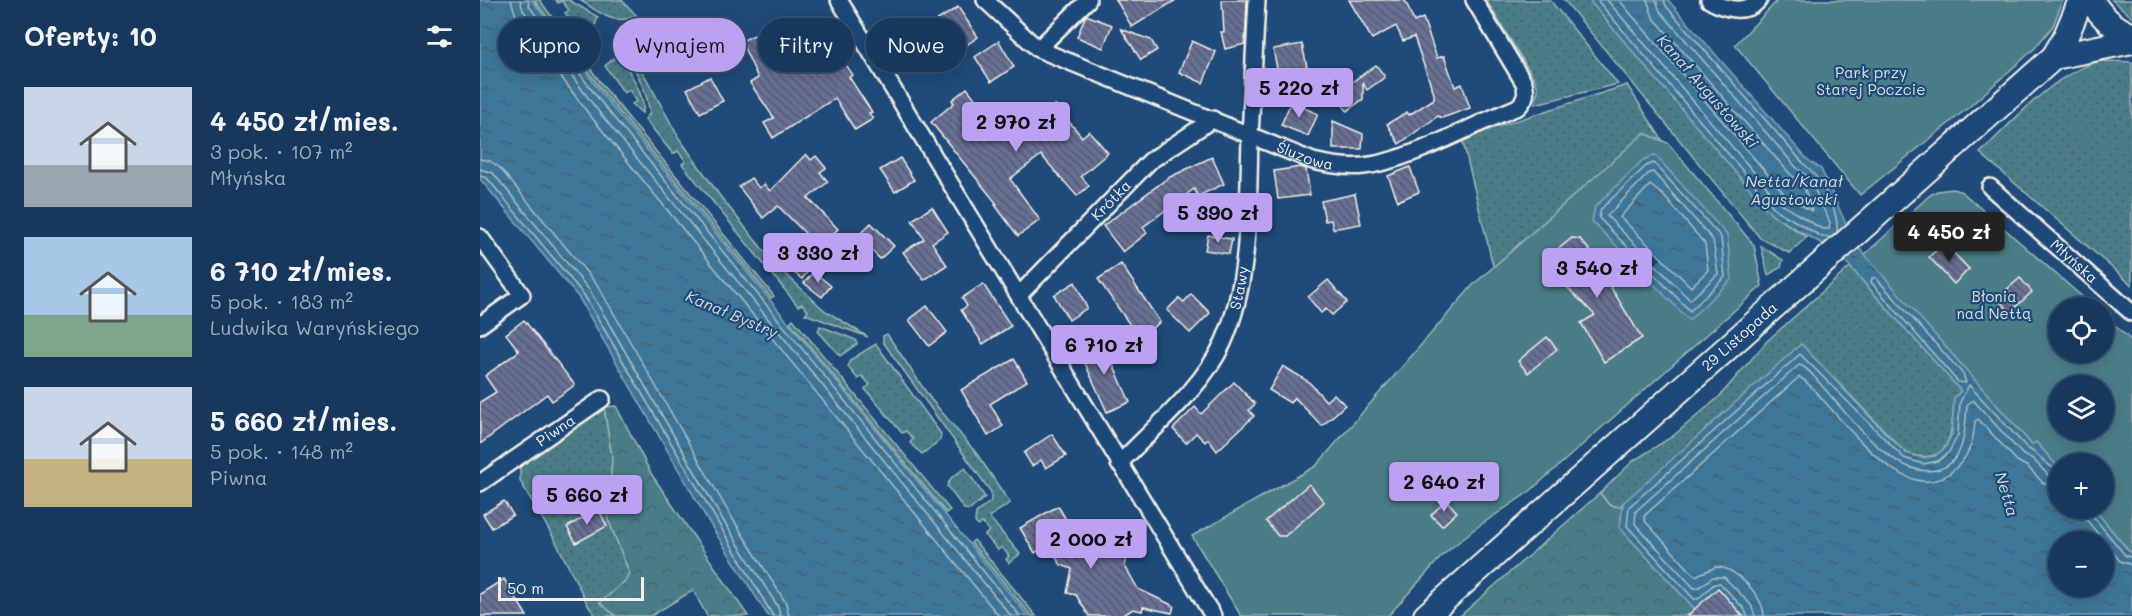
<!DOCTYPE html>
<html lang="pl">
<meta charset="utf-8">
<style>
:root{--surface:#17385c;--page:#244365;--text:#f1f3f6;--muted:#9eacbb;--line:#365272;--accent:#bca0f2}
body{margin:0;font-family:Mali,sans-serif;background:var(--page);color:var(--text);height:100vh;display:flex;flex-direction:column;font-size:22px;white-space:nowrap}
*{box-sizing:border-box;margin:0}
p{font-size:20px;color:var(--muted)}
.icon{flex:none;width:33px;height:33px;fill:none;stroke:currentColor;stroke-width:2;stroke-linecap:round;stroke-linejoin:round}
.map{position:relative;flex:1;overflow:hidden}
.panel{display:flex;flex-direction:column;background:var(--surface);width:480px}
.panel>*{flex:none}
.guide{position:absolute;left:18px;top:18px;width:570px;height:54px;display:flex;gap:12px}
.buttons{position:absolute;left:1568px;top:297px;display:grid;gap:12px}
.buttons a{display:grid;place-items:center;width:66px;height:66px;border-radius:50%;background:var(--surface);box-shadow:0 3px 15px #0003,0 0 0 2px var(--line);font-size:30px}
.scale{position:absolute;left:18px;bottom:15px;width:146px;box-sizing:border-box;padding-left:6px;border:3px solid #f4f1e8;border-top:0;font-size:16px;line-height:21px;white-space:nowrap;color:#f4f1e8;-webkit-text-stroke:4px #1f4a7a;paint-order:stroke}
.price{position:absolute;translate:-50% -51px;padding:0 14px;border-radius:6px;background:var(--accent);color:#111;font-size:20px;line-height:39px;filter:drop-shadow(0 2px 3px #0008)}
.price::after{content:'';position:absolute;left:50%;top:36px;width:18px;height:14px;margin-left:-9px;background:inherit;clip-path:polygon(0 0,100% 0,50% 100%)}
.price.selected{background:#222;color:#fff}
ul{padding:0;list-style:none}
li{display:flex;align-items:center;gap:18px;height:150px;padding:0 24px}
li span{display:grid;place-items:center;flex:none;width:168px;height:120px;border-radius:0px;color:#555}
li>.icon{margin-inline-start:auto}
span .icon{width:72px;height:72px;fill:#fffc;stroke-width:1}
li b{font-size:26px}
h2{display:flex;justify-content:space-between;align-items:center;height:72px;padding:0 24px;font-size:26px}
.chip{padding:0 21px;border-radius:27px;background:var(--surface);box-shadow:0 3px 15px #0003,0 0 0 2px var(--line);font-size:21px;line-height:54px}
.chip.selected{background:var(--accent);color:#111}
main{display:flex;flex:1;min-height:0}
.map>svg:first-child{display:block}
.grass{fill:url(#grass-dots);stroke:#a0b7b8;stroke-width:1.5}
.forest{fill:url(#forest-crowns);stroke:#a0b7b8;stroke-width:1.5}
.park{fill:#4c7d88;stroke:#a0b7b8;stroke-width:1.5;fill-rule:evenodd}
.water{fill:url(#water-ripples);stroke:#87a7b8;stroke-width:1.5;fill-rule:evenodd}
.pier{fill:#1f4a7a}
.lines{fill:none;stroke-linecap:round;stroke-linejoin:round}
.shore{stroke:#abc0c8;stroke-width:1.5}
.building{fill:url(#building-back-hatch);stroke:#f4f1e8;stroke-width:1.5}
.minor-casing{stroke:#f4f1e8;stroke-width:20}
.primary-casing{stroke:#f4f1e8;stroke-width:28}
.minor{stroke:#1f4a7a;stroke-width:15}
.primary{stroke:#1f4a7a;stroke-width:24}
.labels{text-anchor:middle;stroke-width:4.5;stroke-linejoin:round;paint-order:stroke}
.park-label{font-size:15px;fill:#dbe0da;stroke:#1f4a7a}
.street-label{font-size:15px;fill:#f4f1e8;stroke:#1f4a7a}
.water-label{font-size:16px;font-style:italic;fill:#d9dfdc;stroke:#1f4a7a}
</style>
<main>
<section class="panel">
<h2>Oferty: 10<svg class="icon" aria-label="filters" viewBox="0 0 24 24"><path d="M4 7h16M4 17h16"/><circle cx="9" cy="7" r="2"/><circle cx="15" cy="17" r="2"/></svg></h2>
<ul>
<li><span style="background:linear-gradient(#c9d6e8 65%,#9aa5b1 0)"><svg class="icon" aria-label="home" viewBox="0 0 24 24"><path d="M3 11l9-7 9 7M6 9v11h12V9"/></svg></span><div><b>4 450 zł/mies.</b><p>3 pok. · 107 m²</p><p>Młyńska</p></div></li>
<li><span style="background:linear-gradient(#a9c7e8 65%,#7fa58c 0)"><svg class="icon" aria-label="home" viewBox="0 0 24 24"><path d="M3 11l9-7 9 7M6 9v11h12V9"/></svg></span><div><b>6 710 zł/mies.</b><p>5 pok. · 183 m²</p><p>Ludwika Waryńskiego</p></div></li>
<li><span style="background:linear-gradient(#c9d6e8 60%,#c2b280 0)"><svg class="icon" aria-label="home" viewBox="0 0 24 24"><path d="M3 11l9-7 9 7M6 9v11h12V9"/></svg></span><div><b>5 660 zł/mies.</b><p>5 pok. · 148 m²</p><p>Piwna</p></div></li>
</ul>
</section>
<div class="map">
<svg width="1652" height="616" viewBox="0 0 1652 616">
<defs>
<pattern id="grass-dots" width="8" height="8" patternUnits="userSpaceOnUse" patternTransform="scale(1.5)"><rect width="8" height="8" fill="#4c7d88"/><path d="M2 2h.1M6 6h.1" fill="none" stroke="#4b656a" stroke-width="1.8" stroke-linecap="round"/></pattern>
<pattern id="forest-crowns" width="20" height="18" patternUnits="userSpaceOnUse" patternTransform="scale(1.5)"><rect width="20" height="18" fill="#4c7d88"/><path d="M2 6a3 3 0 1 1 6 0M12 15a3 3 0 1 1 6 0" fill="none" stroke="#4b656a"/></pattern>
<pattern id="water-ripples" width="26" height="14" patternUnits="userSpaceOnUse" patternTransform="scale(1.5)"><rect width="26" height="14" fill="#3e7698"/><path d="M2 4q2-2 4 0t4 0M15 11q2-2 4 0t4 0" fill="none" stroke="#445f6f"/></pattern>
<pattern id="building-back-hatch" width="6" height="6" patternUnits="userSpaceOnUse" patternTransform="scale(1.5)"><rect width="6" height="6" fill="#676f95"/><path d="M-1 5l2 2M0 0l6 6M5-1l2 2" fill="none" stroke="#585c6e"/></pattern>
</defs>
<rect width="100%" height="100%" fill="#1f4a7a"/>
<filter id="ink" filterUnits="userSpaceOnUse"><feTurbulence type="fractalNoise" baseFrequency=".0167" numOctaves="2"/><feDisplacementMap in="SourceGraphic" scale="12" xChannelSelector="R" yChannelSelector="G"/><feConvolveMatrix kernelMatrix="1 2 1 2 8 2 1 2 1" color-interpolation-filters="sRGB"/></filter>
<g filter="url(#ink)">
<g class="grass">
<path d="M54,0H60L64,6L130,95L294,296L291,298L127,97Z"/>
<path d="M76,0H89L118,17L110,39H105L85,13L89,10L82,1L78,3Z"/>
<path d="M100,0H142L157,16C133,26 120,13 100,0Z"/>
<path d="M1006,0H1070L1138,84L1055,104L1058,89L1055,80Z"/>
<path d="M1084,0H1109L1292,215L1327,237L1309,253L1280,238Z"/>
<path d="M1632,0H1652V17Z"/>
<path d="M141,32L199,138L240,196L280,246L296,265L344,310L388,337L325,314L328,311L322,304L318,306L202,164L206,161L198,151L193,154L165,119L170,113C166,86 151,62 138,38Z"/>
<path d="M139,54C146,66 169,101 162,113L152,104L157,101L149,90L144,93L125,66Z"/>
<path d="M1621,61L1652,62V285L1500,153C1535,120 1573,73 1621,61Z"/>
<path d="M1147,85L1188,149L1015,274L982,138Z"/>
<path d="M1281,246L1303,260L1301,267L1288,275Z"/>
<path d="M1370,267L1481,391L1474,398C1472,432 1472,469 1426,453L1321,344L1140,507L1129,505L1120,493L1153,461L1193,436L1239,397L1287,341Z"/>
<path d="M313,319L470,510L466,513L310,322Z"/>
<path d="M340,326L376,340L377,344L360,356L338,331Z"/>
<path d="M407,334L450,398L497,454L530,503L509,517L540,554L529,563L526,559L529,556L522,547L518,550L505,535L509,531L502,523L498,526L495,522L496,513L511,501V492L403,342V336Z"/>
<path d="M396,344L461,434L460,440L442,454L430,443L433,439L426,431L422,433L385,389L390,385L382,376L378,379L368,367L370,360Z"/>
<path d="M124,407L132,457L128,519L149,572L146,580L121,603L136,616H116L109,607L75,540L40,481V466Z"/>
<path d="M485,468L505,497L490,510L484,509L467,486L471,478Z"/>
<path d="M494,540L556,616H551L491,543Z"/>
</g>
<g class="forest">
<path d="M136,406L172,475L268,616H227L213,590L171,616H136L120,603L146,580L149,572L128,519L132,457L124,407Z"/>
<path d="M1120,493L1129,505L1140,507L1143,503L1140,528L1215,609L1208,616H980Z"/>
</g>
<g class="park">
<path d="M1298,0H1583L1573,26L1554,49L1488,108L1380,195L1255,45Z"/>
<path d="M1164,133L1188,143L1274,245L1282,286L1049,492L993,530L963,555L908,616H761L712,536L836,466L993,285Z"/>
<path d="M1473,189L1482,192L1614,307L1578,308V352H1623V315L1652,341V555L1614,509L1623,508V464H1578V467L1556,442L1552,445L1384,255L1450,195L1457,191ZM1578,386H1623V430H1578Z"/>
</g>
<g class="water">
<path d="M0,0H52L125,98L548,616H288L230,524L99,298L0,179Z"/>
<path d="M1109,0H1188L1327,159L1341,169L1367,226L1363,230L1552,445L1556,442L1578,467V508L1614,509L1652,555V616H1263L1215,609L1140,528L1143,503L1321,344L1406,434L1426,453L1442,458L1455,456L1465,448L1472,434L1474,398L1481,391L1348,242L1344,245L1292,215ZM1578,542H1623V586H1578Z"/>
<path d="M1175,155L1247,235L1252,279L1209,320L1112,221L1115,207L1163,160Z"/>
</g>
<path class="pier" d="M1176,251L1183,257L1163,277L1156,270Z"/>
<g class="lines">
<g class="shore">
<path d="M31,0L36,16L108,113L519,616"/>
<path d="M40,0L43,10L115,107L531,616"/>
<path d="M48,0L49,6L121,102L540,616"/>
<path d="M1117,0L1296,210L1342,237H1351"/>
<path d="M1127,0L1301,204L1342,229H1349L1350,223L1330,179L1317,168L1180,11L1176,0"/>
<path d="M1139,0L1307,197L1332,211L1323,184L1310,174L1173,17L1167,0"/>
<path d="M1184,0L1186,6L1323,163C1340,177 1359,209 1357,232"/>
<path d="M0,159L10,161L19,167L118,286L249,513L306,603L309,616"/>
<path d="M1174,163L1241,237L1245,277L1210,311L1119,218L1121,209L1166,166Z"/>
<path d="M0,169L13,173L110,291L241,517L298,607L300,616"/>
<path d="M1173,172L1233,240L1238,274L1210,300L1127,216L1169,173Z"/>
<path d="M0,176L7,178L104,295L293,616"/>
<path d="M1170,185L1183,195L1225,244L1228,270L1211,287L1140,217Z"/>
<path d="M1392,278H1396L1483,374L1486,383L1478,382L1391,282Z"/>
<path d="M1603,508L1605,518L1640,561L1652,565"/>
<path d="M1610,508L1612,515L1645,555L1652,558"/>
<path d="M1267,616L1265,610L1240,583L1234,584L1218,599H1214L1147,526L1149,507L1320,354L1424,458L1443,464L1458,461L1469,452L1478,435L1480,402L1489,385L1547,448C1560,454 1568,468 1578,470"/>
<path d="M1275,616L1271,605L1244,577H1233L1218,588H1214L1155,524L1156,511L1319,365C1328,367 1336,379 1342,386C1369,415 1413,479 1456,470C1486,464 1485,428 1487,405L1493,400L1543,455L1553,459L1568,475L1578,478"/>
<path d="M1284,616C1283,596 1256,567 1236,567L1215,576L1165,521L1164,516L1319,377C1327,380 1335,392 1342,399C1368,426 1426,507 1470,473C1488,459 1494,443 1495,421L1498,419L1537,461L1548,467L1563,483L1578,487"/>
</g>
</g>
<g class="building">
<path d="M636,0H696L652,27Z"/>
<path d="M742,0H767L765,44L745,49L741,32H744Z"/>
<path d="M869,0H925L934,22L943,18L957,58L964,56L975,87L982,84L990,108L962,118L958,116L919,144L907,124L927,112L929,115L954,99V94L934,37L923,41L916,26L892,39Z"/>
<path d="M478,7L498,37L485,46L480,38L471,44L456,21Z"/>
<path d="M606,15L632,25L623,48L597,37Z"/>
<path d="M290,28L305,60L310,57L320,72L353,53L359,61L362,59L373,75L369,77L392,112L389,113L393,119L375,130L355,98L293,138L284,123L294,118L270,83L278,78L261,41Z"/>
<path d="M641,29L671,40L677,50L661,60Z"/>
<path d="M424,39L437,60L423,69L410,47Z"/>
<path d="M519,41L534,67L511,82L495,57Z"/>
<path d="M712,41L736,52L723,83L699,72Z"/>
<path d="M822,44L827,67L798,73L793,49Z"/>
<path d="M896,65L905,77L887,90L883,83V99L867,111L855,94Z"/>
<path d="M230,77L243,101L220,113L207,89Z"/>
<path d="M487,88L523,135L534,127L538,132L575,105L602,137L609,131L628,153L601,176L609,186L597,196L561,155L530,179L560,220L538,236L515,205L517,204L451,122L474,103L472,100Z"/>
<path d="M811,102L838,114L828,136L801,125Z"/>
<path d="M853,121L883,134L882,149H853Z"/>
<path d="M326,154L331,160L336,156L346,168L340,172L348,182L328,198L358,229L325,261L332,266L322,279L302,264L325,233L298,206L283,218L259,187L271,178L279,188L284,184L290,191Z"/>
<path d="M732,157L744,184L718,196L714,189L663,227L667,233L643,252L623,226L688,178Z"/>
<path d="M420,158L434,180L415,192L400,170Z"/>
<path d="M821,167L826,169L830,195L798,199L794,171Z"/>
<path d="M930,167L939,192L918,201L908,176Z"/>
<path d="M875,194L881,224L853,229L851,220L845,221L841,201Z"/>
<path d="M452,207L468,232L452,243L467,265L444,280L423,252L444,239L432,220Z"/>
<path d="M391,223L414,246L400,259L378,236Z"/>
<path d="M728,235L752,239L749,254L725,250Z"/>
<path d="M1092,238L1100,239L1136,282L1131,286L1133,291L1162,338L1124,362L1101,323L1115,315L1085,285L1086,280L1077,269L1081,266L1075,259L1076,251Z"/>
<path d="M1464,243L1489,269L1474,284L1449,257Z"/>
<path d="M641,264L680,322L659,338L618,279Z"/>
<path d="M334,272L351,286L342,297L324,283Z"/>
<path d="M1540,278L1552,292L1530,312L1517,298Z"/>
<path d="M848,280L867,302L852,315L846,309L841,313L828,297Z"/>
<path d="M595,282L607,308L589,320L574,295Z"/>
<path d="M503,284L531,326L503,344L481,310L487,306L482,298Z"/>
<path d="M711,294L730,313L710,333L687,310L699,298L704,302Z"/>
<path d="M447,306L467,332L449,346L429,320Z"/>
<path d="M44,320L95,385L72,401L67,394L0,444V402L16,392L5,376L39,351L26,334Z"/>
<path d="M1067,337L1077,349L1048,373L1038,361Z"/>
<path d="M622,340L650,402L627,412L599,350Z"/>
<path d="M534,359L547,381L510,404L523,426L508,436L481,390Z"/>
<path d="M803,366L829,382L846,401L854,394L865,405L842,426L814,397L810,403L789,390Z"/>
<path d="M754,382L775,404L769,410L774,416L737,451L728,439L725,442L716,433L706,443L693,429L715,407L721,414Z"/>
<path d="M572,434L586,456L566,468L561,460L552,466L544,453Z"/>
<path d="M829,484L844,502L805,536H798L786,521Z"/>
<path d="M966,500L977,512L962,526L951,515Z"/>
<path d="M24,501L33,515L12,528L3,514Z"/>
<path d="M578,506L600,543L603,542L606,548L647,557L645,566L658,589L694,606L692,613L663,607L662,611L653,609L642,616H609L596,595L587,593L592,569L581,565L568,545L555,553L540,528Z"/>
<path d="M118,509L127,526L96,543L87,527Z"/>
<path d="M24,579L47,616H0V594Z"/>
<path d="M1238,588L1263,616H1207Z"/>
</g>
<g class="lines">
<g class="minor-casing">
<g id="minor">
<path d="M359,0L733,616"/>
<path id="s1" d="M505,0L558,49L833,161C850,165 866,168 884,166C930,161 993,124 1038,107C1046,99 1047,93 1044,83L994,0"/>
<path d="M1229,0C1244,9 1266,15 1279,0"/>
<path d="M558,49L608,0"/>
<path id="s2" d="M1510,187L1652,313"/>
<path d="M0,237L42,295L0,325"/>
<path id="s3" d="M539,295L670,161L733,119"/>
<path id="s4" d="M639,464C674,427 721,390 743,343C771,281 768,203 770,137C772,91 775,45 777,0"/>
<path id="s5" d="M0,483L122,399"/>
</g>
</g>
<g class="primary-casing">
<g id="primary">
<path d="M1611,0C1621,16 1634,29 1652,35"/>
<path d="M1574,57L1652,41"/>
<path id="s6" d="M946,616L1574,57L1586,36L1601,0"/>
</g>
</g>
<use href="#minor" class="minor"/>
<use href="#primary" class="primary"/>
</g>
</g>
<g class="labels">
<g class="park-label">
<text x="1391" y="78">Park przy<tspan x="1391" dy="17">Starej Poczcie</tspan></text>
<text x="1514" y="302">Błonia<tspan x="1514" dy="17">nad Nettą</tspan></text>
</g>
<g class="street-label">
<text dy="5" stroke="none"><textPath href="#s1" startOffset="360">Śluzowa</textPath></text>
<text dy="5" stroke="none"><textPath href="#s3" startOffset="132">Krótka</textPath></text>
<text dy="5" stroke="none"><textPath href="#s2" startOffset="112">Młyńska</textPath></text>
<text dy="5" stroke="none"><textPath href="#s4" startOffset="218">Stawy</textPath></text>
<text dy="5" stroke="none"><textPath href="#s6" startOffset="420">29 Listopada</textPath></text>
<text dy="5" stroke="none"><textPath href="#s5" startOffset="92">Piwna</textPath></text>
</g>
<g class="water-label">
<text transform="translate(1228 91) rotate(49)" y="6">Kanał Augustowski</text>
<text x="1314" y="187">Netta/Kanał<tspan x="1314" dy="18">Agustowski</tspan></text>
<text transform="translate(252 314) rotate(23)" y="6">Kanał Bystry</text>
<text transform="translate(1527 494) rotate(73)" y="6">Netta</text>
</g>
</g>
</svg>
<div class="buttons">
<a><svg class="icon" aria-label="locate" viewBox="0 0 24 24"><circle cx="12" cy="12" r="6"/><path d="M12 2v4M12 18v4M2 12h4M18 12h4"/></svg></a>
<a><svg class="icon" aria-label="layers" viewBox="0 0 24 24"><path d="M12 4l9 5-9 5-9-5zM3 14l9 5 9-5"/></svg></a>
<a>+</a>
<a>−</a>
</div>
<div class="scale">50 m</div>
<b class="price" style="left:819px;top:119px">5 220 zł</b>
<b class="price" style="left:536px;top:153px">2 970 zł</b>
<b class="price" style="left:738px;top:244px">5 390 zł</b>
<b class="price selected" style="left:1469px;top:263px">4 450 zł</b>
<b class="price" style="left:338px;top:284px">3 330 zł</b>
<b class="price" style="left:1117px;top:299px">3 540 zł</b>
<b class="price" style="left:624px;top:376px">6 710 zł</b>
<b class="price" style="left:964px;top:513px">2 640 zł</b>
<b class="price" style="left:107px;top:526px">5 660 zł</b>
<b class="price" style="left:611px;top:570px">2 000 zł</b>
<div class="guide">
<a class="chip">Kupno</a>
<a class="chip selected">Wynajem</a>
<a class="chip">Filtry</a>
<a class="chip">Nowe</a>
</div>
</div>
</main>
